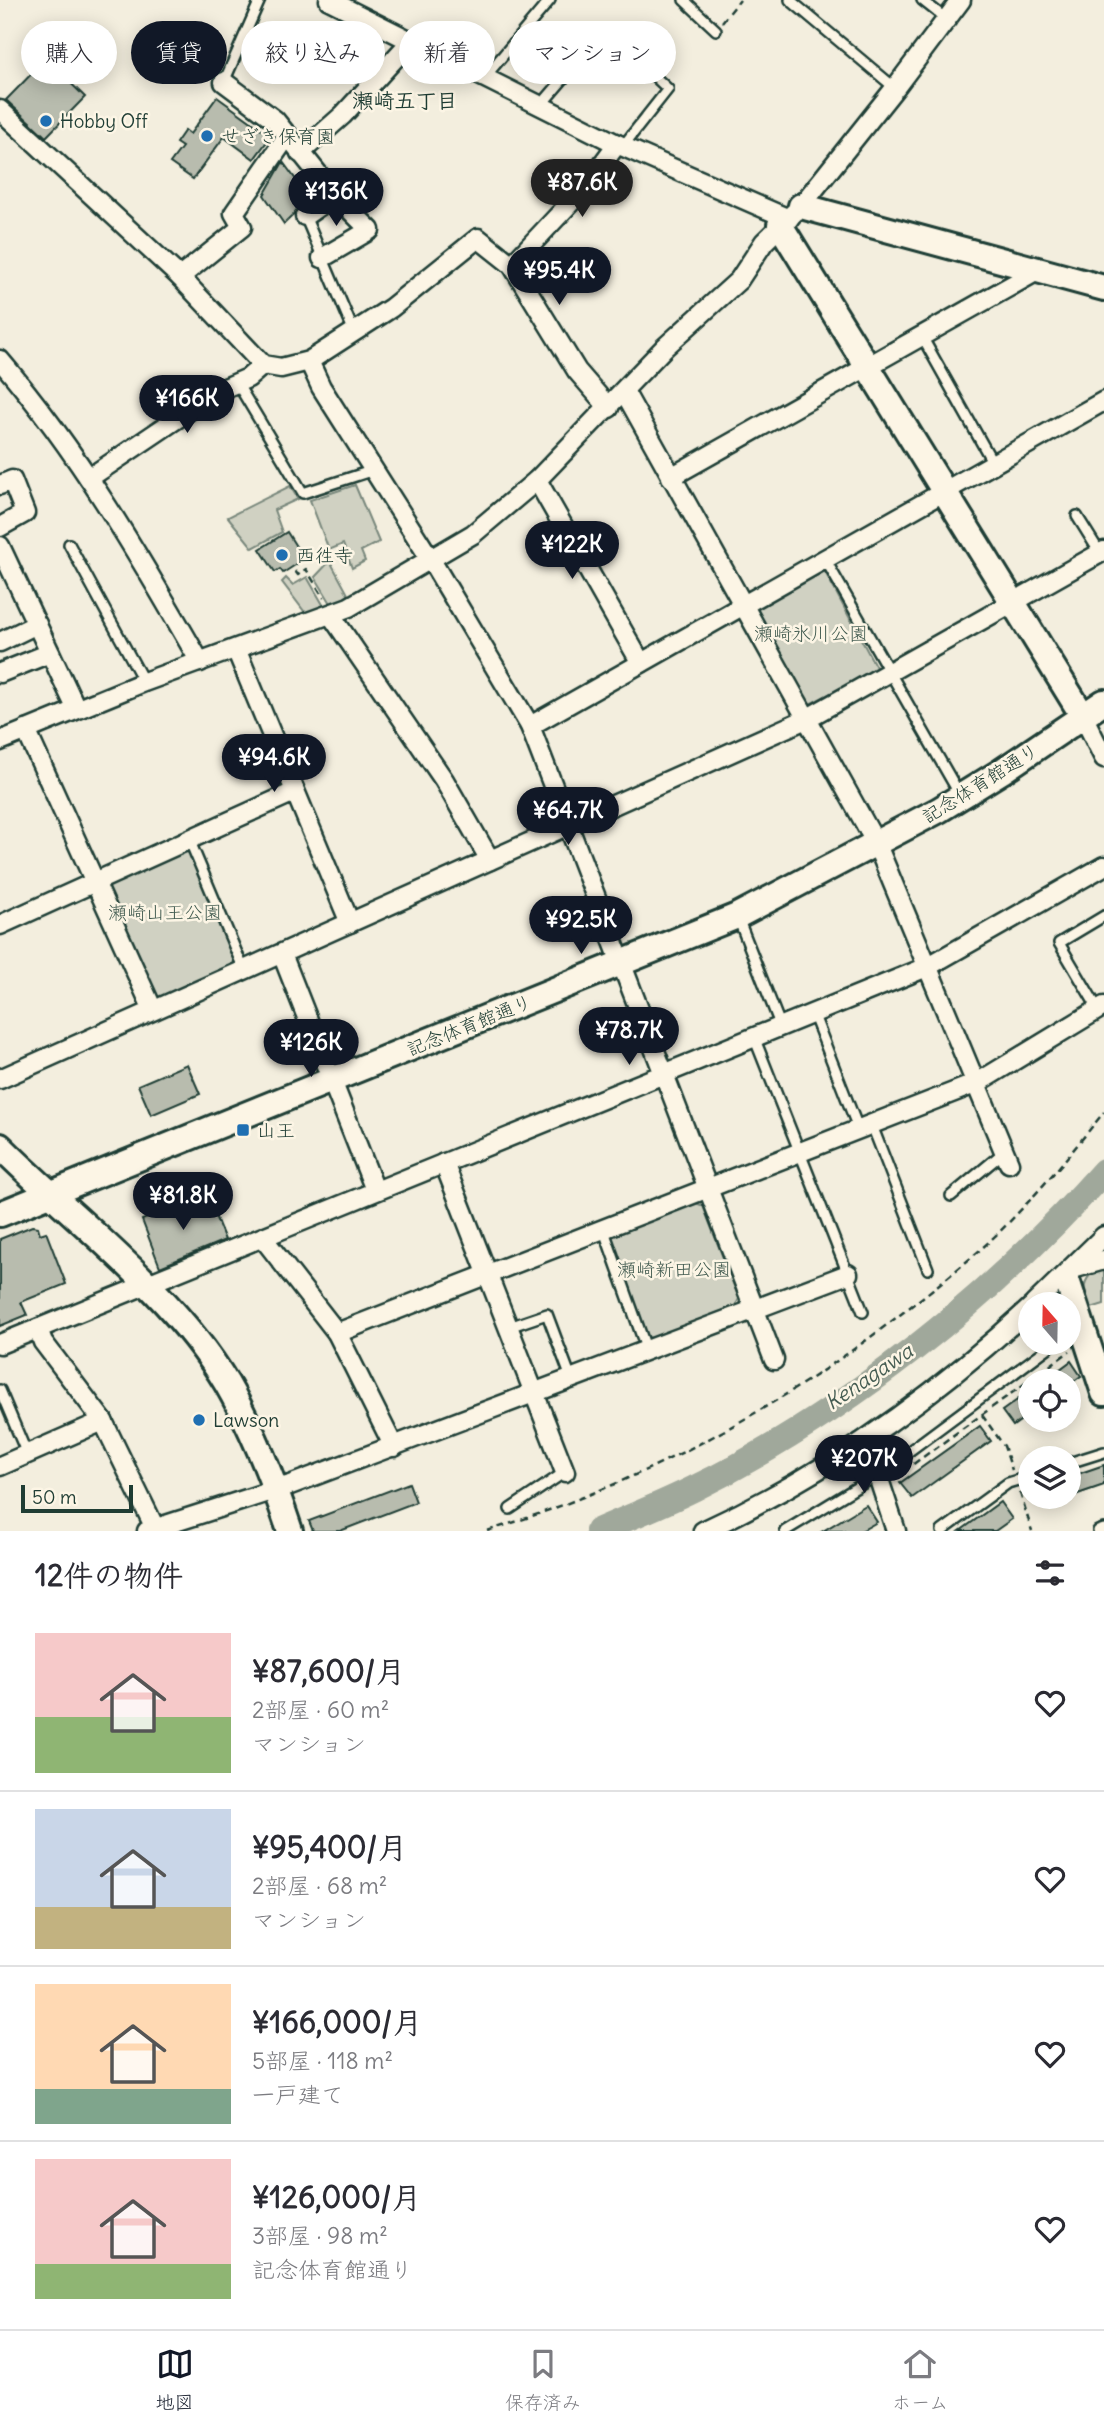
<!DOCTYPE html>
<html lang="ja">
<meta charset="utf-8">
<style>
:root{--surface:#fff;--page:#f7f7f7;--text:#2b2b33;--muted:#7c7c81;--line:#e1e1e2;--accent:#111827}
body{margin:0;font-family:Delius,"Klee One",sans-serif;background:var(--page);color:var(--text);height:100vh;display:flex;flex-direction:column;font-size:26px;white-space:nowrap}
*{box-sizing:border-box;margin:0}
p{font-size:23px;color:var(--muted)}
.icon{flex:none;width:38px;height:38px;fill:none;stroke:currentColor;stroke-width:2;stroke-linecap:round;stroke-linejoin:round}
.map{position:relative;height:1531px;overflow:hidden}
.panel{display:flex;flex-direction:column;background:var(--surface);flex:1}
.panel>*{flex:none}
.top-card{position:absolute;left:21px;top:21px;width:700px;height:63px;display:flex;gap:14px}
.needle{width:46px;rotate:340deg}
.fabs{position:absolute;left:1018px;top:1292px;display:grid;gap:14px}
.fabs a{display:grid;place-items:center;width:63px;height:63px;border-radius:50%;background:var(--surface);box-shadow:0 4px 18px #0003;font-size:35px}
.scale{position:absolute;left:21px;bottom:18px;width:112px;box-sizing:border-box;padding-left:7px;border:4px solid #1f3d34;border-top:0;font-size:19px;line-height:24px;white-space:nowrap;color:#1f3d34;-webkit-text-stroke:5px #fcf5e5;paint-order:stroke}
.price{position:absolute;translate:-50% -60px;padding:0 16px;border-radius:24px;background:var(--accent);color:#fff;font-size:23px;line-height:46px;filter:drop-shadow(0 2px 4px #0008)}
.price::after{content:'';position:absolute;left:50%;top:42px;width:21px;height:16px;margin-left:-10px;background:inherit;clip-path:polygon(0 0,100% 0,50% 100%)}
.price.selected{background:#222;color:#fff}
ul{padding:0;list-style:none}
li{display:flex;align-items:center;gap:21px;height:175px;padding:0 35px}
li+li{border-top:2px solid var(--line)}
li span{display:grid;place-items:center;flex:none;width:196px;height:140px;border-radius:0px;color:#555}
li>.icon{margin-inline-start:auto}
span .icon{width:84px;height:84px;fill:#fffc;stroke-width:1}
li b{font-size:30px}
h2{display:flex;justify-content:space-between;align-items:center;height:84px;padding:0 35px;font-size:30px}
.chip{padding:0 24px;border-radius:32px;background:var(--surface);box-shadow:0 4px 18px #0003;font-size:24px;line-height:63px}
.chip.selected{background:var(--accent);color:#fff}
.tab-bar{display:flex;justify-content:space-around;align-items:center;height:98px;border-top:2px solid var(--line);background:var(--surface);font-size:19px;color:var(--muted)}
.tab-bar a{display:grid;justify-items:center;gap:4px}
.tab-bar .selected{color:var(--accent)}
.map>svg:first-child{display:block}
.green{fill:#d0d1c2;stroke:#78877b;stroke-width:2}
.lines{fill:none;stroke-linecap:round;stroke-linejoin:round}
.river{stroke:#a0a89b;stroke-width:26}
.building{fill:#b8bcae;stroke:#1f3d34;stroke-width:2}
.lane-casing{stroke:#1f3d34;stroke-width:14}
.street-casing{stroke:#1f3d34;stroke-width:23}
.secondary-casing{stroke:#1f3d34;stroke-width:30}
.path{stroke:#1f3d34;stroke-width:2.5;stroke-dasharray:7 5;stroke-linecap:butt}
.lane{stroke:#fcf5e5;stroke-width:9}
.street{stroke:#fcf5e5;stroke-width:18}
.secondary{stroke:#fcf5e5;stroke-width:24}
.poi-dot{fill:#1f6fb2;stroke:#fcf5e5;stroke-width:2.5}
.labels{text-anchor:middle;stroke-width:5;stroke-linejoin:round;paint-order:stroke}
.poi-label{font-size:19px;fill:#1f3d34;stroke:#fcf5e5;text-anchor:start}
.park-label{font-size:19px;fill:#425b50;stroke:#fcf5e5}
.street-label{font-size:19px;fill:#1f3d34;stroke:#fcf5e5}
.neighbourhood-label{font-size:21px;font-weight:bold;fill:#1f3d34;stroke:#fcf5e5}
.water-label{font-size:21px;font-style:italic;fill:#465d53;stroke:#fcf5e5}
</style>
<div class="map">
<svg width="1104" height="1531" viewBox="0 0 1104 1531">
<rect width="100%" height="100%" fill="#f3eede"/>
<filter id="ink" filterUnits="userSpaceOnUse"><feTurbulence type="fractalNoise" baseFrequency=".0143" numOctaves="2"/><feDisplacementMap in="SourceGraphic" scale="14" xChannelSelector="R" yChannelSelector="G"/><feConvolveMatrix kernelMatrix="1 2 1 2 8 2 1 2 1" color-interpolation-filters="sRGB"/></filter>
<g filter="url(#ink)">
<g class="green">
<path d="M355,485L379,542L361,551L365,561L352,568L343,544L329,550L310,500Z"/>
<path d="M290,486L298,499L274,510L282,532L253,548L228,517Z"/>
<path d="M330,561L349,596L332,605L315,577Z"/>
<path d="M824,570L877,669L806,706L752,611Z"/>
<path d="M307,577L325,608L307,615L282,582L286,578L293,585Z"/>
<path d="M185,851L190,854L236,961L231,968L160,999L154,997L106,892L108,883Z"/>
<path d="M694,1202L703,1206L739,1299L735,1306L652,1338L645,1336L611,1240L613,1233Z"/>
<path d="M1104,1268V1304L1088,1309C1082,1291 1081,1274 1104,1268Z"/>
</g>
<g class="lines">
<path class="river" d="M598,1531C630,1517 663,1504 695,1488C844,1415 994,1295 1104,1171"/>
</g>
<g class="building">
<path d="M46,59L85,97L46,137L6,100Z"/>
<path d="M217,97L271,136L254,159L224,137L193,179L170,163L182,147L176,143L185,130L190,134Z"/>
<path d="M283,162L310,199L284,224L264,195Z"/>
<path d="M287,532L302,556L298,558L300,562L283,573L280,569L275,572L260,549Z"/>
<path d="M187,1064L200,1094L151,1115L138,1085Z"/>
<path d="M209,1201L225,1240L160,1267L142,1220L186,1202L188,1209Z"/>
<path d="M32,1226L38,1227L40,1234L46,1232L66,1284L21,1302L27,1315L0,1326V1239Z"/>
<path d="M1071,1361L1081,1376L1074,1381H1044Z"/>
<path d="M1031,1390V1413L1013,1426L1002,1411Z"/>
<path d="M980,1426L991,1441L912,1498L900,1483Z"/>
<path d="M1104,1465V1485L1069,1497V1477Z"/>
<path d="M409,1483L416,1502L340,1531H313L309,1521Z"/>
<path d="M1000,1502L1012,1519L995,1531H960Z"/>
<path d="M866,1505L877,1522L861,1531H823Z"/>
</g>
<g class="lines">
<g class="lane-casing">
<g id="lane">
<path d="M684,0L716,30"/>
<path d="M790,0L895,88"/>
<path d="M922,0L946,19"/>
<path d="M484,78L550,0"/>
<path d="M224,82L260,0"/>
<path d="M541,105L589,49L607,32L668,89L623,146"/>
<path d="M305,216L354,332"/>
<path d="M921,335L993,463"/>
<path d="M237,383L303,493L374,470"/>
<path d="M1077,516L1100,553"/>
<path d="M69,544L144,682"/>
<path d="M825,559L960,795"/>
<path d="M189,839L244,970"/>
<path d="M738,918L781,1027"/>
<path d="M1098,1009L1059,943L1104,916"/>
<path d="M813,1013L858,1128"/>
<path d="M754,1037L863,1312"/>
<path d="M871,1123L928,1269"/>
<path d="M951,1196L1004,1152"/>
<path d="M603,1228L646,1348"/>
<path d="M509,1327L547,1314L571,1378"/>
<path d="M0,1390L27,1454"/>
<path d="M1069,1463L1104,1452"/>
<path d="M510,1509L565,1472"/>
<path d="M785,1531L877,1475L1056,1342"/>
<path d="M942,1531L1008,1483L1031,1476"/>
<path d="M1098,1531L1104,1529"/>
</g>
</g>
<g class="street-casing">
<g id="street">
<path d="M329,0L617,144L789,219"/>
<path d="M224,82L275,120L335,195L305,216"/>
<path d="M0,110L180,277L263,365L281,368L309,361L391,308L478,238L512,265L577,371L609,408"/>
<path d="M300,153L343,115L412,40"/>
<path d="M322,258L370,230L335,195"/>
<path d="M512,265L587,185L617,144"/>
<path d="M180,277L242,227L234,213L288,135"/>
<path d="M0,360C79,452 140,557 200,662"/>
<path d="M309,361L321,387L431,560L530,726L774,1360"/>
<path d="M624,391L877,845L1009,1163"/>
<path d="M671,477L1039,270"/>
<path d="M89,478L218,391L248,378L263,365"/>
<path d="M537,480L641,663"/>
<path d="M0,485L12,480L25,513L0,527"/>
<path d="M0,546L76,708"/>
<path d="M331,615L444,780L490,860"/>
<path d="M0,642L37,624"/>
<path d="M236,649L350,923"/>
<path d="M0,673L50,653"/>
<path d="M1083,716L1104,758"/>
<path d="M530,726L1104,401"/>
<path d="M26,730L153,1010"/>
<path d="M0,741L144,682L349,607L473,534L537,480L665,347L739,280L764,242L801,206L895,88L961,0"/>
<path d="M0,925L294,792"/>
<path d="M282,954L375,1190"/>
<path d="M0,1079L806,719L1104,551"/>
<path d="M444,1163L565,1472"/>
<path d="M263,1238L337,1333L394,1447"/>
<path d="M1076,1268L1104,1260"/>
<path d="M1034,1304L1104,1236"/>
<path d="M38,1329L43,1342L103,1421L155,1528"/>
<path d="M337,1333L977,1083L1104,1006"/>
<path d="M0,1344L927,967L1104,866"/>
<path d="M866,1440L896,1531"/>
<path d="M0,1466L103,1421"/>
<path d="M147,1531L290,1485L848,1274"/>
<path d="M703,1531C823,1476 934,1397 1031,1307"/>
</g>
</g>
<g class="secondary-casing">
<g id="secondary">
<path d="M801,206L1104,288"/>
<path d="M780,225L1083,716"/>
<path d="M0,1146C77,1223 170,1289 227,1384C254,1431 273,1480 290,1531"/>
<path d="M0,1214L737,916L939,810L1002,771L1104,702"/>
<path d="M1068,1283L1104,1393"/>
</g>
</g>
<g class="path">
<path d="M722,22L740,0"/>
<path d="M295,571L298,575L306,569L324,598"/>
<path d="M982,1415L1004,1446L1012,1470"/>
<path d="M894,1478L1070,1351"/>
<path d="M1020,1493L1032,1531"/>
<path d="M487,1531C642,1483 782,1408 910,1307C946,1279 983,1250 1014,1217C1046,1184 1075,1148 1104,1112"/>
</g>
<use href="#lane" class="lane"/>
<use href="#street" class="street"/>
<use href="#secondary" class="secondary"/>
</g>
</g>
<g class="poi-dot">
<circle cx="46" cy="121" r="7"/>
<circle cx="207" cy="136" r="7"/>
<circle cx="282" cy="555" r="7"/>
<rect x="236" y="1123" width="14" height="14" rx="3.5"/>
<circle cx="199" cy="1420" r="7"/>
</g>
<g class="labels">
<g class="poi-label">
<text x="60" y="128">Hobby Off</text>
<text x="221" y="143">せざき保育園</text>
<text x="296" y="562">西徃寺</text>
<text x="257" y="1137">山王</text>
<text x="213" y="1427">Lawson</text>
</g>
<g class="park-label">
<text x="811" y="640">瀬崎氷川公園</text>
<text x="165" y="919">瀬崎山王公園</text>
<text x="674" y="1276">瀬崎新田公園</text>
</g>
<g class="street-label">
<text transform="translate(980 783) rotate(-32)" y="7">記念体育館通り</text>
<text transform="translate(469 1025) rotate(-22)" y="7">記念体育館通り</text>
</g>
<g class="neighbourhood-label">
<text x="405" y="108">瀬崎五丁目</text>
</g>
<g class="water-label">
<text transform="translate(869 1377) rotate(-34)" y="7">Kenagawa</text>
</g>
</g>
</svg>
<div class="fabs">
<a><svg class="needle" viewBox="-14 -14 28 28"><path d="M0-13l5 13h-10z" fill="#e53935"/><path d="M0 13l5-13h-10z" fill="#7c7c81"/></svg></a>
<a><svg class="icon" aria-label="locate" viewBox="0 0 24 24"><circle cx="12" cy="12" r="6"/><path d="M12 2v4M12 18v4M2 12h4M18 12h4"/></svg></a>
<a><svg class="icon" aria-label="layers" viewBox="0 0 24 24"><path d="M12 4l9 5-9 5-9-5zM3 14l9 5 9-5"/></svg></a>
</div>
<div class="scale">50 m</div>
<b class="price selected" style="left:582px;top:219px">¥87.6K</b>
<b class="price" style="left:336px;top:228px">¥136K</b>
<b class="price" style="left:559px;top:307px">¥95.4K</b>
<b class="price" style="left:187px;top:435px">¥166K</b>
<b class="price" style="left:572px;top:581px">¥122K</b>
<b class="price" style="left:274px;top:794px">¥94.6K</b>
<b class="price" style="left:568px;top:847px">¥64.7K</b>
<b class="price" style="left:581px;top:956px">¥92.5K</b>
<b class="price" style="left:629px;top:1067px">¥78.7K</b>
<b class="price" style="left:311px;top:1079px">¥126K</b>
<b class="price" style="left:183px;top:1232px">¥81.8K</b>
<b class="price" style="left:864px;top:1495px">¥207K</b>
<div class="top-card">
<a class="chip">購入</a>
<a class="chip selected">賃貸</a>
<a class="chip">絞り込み</a>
<a class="chip">新着</a>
<a class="chip">マンション</a>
</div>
</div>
<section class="panel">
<h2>12件の物件<svg class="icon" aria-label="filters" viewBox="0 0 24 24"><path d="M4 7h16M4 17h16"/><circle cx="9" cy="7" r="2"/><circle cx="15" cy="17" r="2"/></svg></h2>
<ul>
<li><span style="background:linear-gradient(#f6c9c9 60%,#8fb573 0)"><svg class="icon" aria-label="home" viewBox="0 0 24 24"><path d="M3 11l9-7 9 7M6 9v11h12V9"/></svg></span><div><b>¥87,600/月</b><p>2部屋 · 60 m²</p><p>マンション</p></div><svg class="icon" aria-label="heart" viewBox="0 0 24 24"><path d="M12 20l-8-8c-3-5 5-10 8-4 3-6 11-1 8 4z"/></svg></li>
<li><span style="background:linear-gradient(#c9d6e8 70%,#c2b280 0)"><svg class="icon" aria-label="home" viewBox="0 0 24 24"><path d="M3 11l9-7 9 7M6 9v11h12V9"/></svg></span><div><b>¥95,400/月</b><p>2部屋 · 68 m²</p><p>マンション</p></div><svg class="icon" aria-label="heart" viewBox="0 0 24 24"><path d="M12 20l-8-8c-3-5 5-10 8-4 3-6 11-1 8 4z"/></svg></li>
<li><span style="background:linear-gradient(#ffd9b3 75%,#7fa58c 0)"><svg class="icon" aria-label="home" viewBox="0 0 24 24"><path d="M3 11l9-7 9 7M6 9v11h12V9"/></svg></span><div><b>¥166,000/月</b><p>5部屋 · 118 m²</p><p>一戸建て</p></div><svg class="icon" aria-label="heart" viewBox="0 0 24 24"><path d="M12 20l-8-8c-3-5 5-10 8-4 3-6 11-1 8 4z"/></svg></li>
<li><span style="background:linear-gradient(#f6c9c9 75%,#8fb573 0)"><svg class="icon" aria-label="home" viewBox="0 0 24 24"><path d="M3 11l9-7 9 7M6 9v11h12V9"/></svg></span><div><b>¥126,000/月</b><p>3部屋 · 98 m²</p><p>記念体育館通り</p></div><svg class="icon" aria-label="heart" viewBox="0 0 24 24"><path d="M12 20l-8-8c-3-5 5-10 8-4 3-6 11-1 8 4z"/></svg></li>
</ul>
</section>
<nav class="tab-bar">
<a class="selected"><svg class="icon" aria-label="map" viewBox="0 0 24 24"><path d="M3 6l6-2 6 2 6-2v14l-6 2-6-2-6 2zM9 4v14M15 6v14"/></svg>地図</a>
<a><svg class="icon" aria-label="saved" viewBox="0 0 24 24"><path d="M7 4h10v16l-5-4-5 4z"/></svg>保存済み</a>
<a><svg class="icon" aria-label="home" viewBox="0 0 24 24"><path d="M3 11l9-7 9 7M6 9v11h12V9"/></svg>ホーム</a>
</nav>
